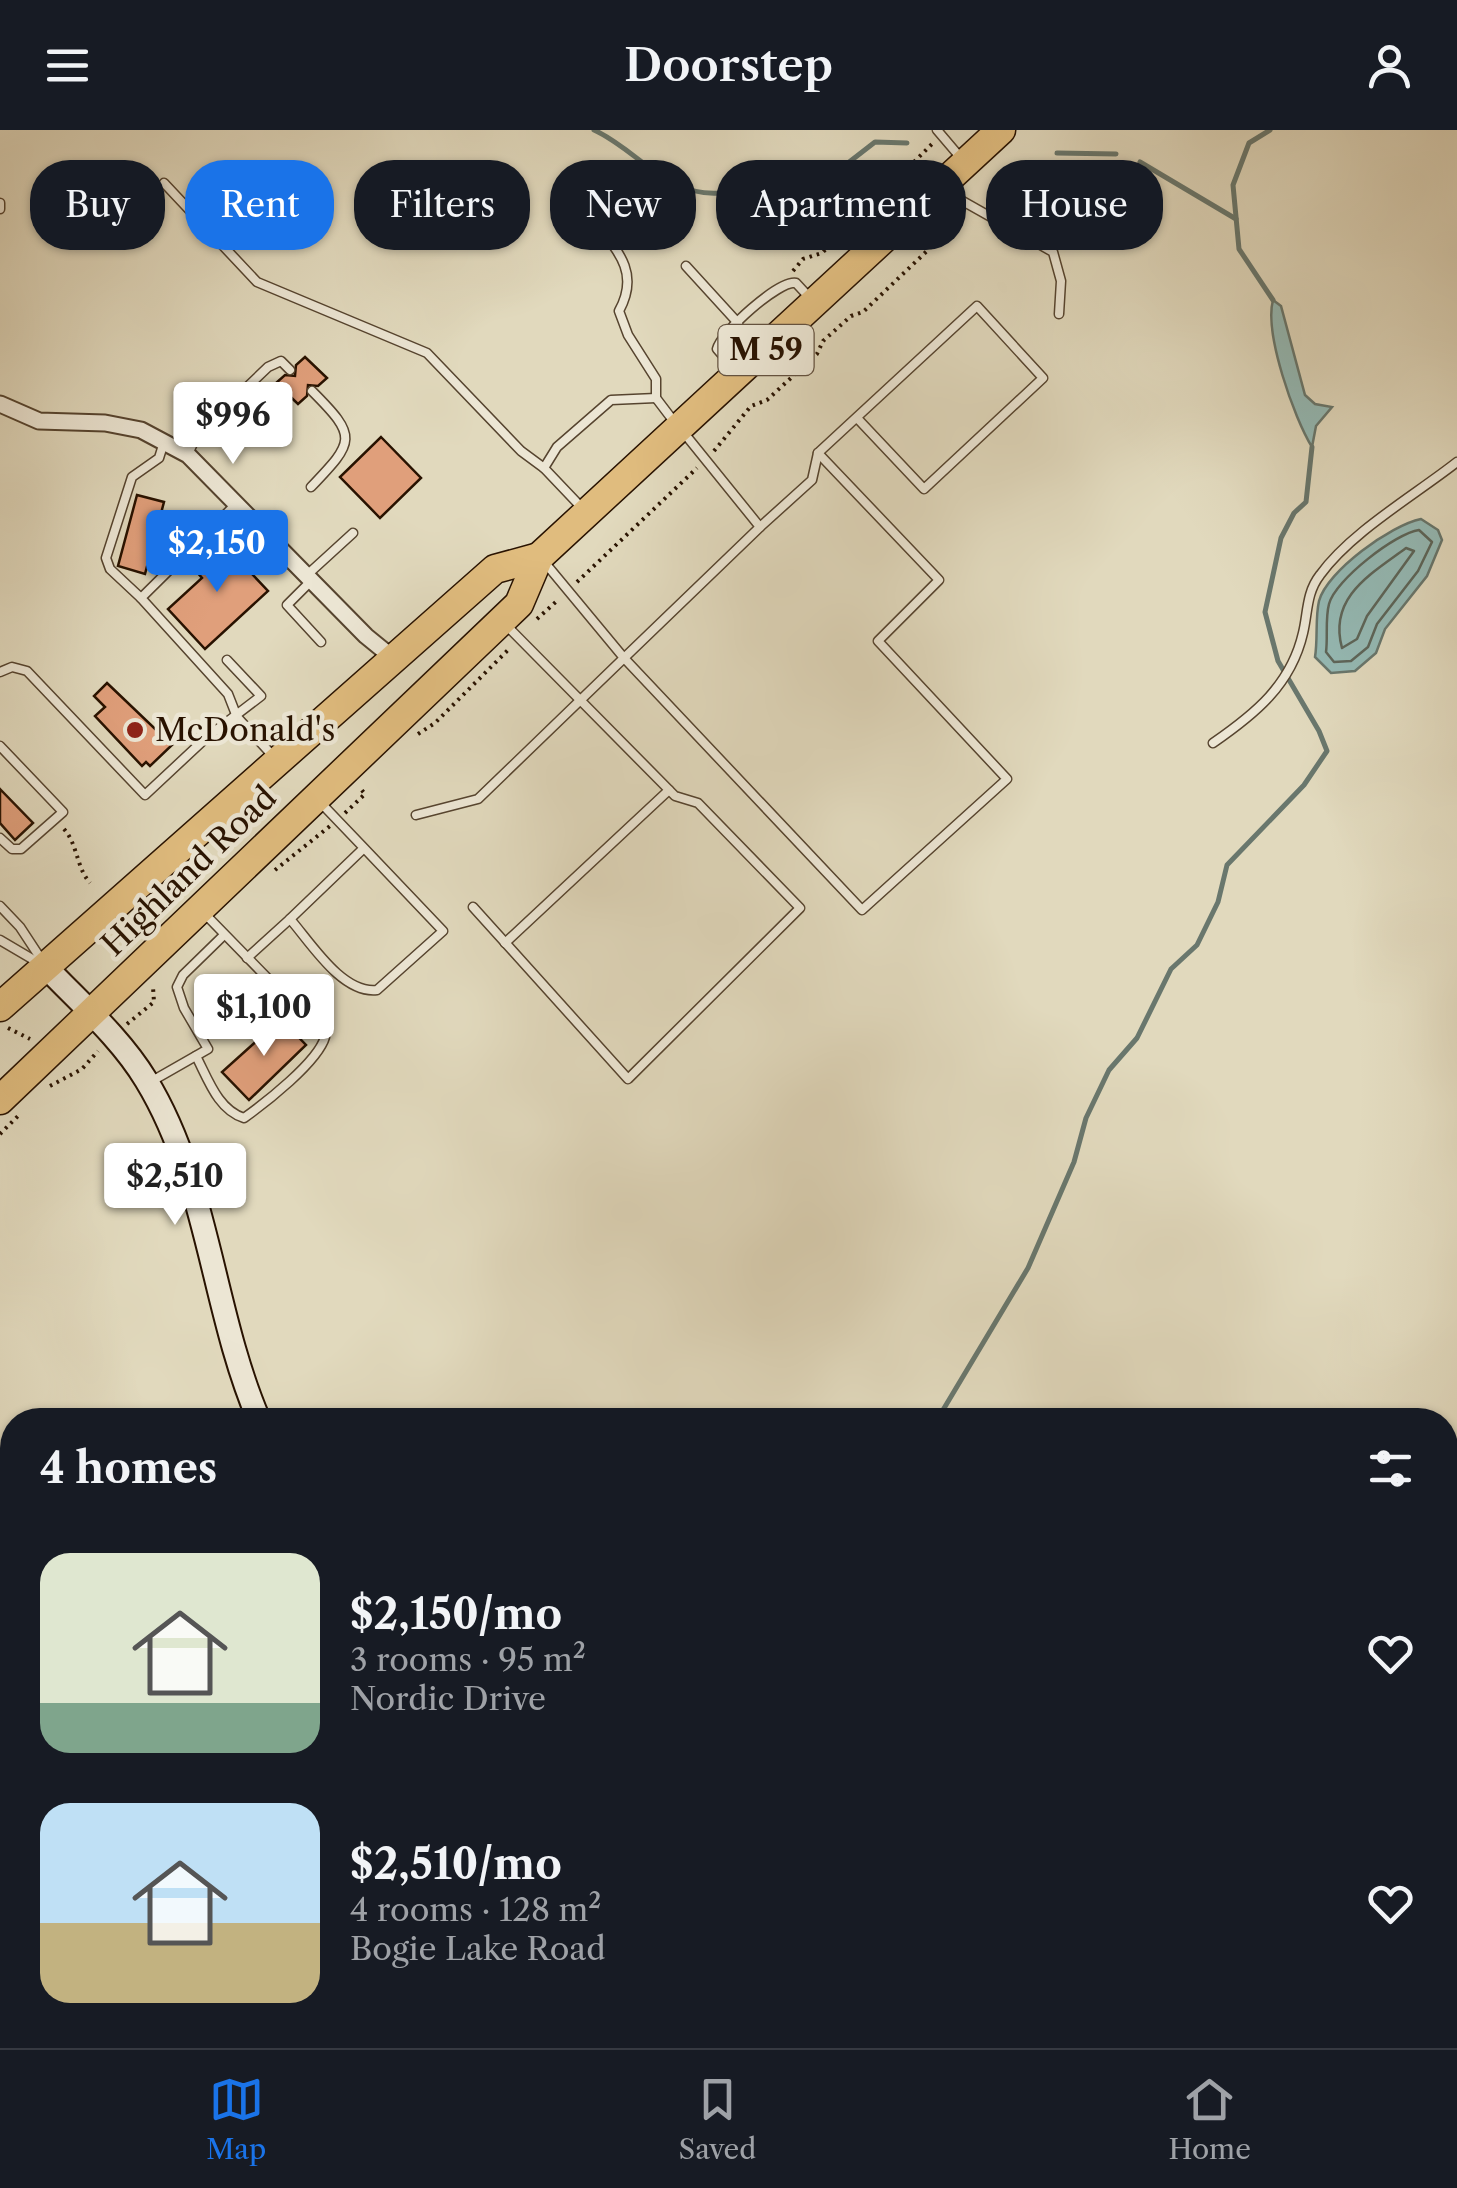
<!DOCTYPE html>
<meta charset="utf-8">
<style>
:root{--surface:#171b24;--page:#242831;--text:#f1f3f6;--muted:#9ea1a6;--line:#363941;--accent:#1a73e8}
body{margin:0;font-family:"Libre Caslon Text",serif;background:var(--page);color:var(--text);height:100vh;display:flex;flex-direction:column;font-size:38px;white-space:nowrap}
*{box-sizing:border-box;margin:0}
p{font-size:32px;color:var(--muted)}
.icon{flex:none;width:55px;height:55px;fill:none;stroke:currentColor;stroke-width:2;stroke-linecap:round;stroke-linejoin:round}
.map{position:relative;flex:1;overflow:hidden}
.sheet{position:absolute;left:0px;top:1278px;width:1458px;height:642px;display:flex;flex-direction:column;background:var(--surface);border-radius:40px 40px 0 0;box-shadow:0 2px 8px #0004}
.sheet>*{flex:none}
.guide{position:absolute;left:30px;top:30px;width:1398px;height:90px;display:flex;gap:20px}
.price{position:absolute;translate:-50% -85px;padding:0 22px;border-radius:10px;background:#fff;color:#222;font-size:32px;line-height:65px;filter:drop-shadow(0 2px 5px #0008)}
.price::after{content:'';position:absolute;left:50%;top:60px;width:30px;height:22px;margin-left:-15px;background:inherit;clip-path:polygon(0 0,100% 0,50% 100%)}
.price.selected{background:var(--accent);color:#fff}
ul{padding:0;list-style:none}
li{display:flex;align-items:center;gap:30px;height:250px;padding:0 40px}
li span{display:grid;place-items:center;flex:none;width:280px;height:200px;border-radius:30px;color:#555}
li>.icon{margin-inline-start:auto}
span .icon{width:120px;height:120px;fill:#fffc;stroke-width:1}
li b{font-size:42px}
h2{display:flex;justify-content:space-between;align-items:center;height:120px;padding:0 40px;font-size:42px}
.chip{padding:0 35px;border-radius:40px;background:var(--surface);box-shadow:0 2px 8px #0004;font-size:35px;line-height:90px}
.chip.selected{background:var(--accent);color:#fff}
header{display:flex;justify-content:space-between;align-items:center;height:130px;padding:0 40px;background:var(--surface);font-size:45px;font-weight:600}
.tabs{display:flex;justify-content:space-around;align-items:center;height:140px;border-top:2px solid var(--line);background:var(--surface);font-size:28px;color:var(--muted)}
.tabs a{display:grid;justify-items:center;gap:5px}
.tabs .selected{color:var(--accent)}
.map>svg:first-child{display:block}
.water{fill:#95bab5;stroke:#69776d;stroke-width:2.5}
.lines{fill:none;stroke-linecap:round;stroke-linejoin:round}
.shore{stroke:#5e665a;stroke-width:2.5}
.stream{stroke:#69776d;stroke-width:5}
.building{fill:#e09f7b;stroke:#281200;stroke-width:2.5}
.lane-casing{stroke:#56442f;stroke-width:11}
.street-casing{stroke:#56442f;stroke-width:19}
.secondary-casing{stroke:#281200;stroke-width:26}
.highway-casing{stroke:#281200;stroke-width:31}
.path{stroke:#281200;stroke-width:4;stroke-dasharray:2.5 5;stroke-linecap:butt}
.lane{stroke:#ece6d4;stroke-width:8}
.street{stroke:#ece6d4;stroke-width:15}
.secondary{stroke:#ece6d4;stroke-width:22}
.highway{stroke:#e0bc7e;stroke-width:28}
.poi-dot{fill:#8f2418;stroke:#ece6d4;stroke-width:4}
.labels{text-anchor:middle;stroke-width:9;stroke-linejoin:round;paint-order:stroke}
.shield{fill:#ece6d4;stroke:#635240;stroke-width:2.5}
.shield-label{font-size:30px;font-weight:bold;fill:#281200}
.poi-label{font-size:32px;fill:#281200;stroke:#ece6d4;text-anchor:start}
.street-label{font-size:32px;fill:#281200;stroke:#ece6d4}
</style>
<header><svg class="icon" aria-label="menu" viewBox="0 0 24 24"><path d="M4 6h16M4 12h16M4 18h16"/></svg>Doorstep<svg class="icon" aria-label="person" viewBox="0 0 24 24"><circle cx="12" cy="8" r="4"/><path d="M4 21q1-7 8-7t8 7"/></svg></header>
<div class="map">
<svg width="1457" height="1918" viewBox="0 0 1457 1918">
<rect width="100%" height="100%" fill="#e1d9bd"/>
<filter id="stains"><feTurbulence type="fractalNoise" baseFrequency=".002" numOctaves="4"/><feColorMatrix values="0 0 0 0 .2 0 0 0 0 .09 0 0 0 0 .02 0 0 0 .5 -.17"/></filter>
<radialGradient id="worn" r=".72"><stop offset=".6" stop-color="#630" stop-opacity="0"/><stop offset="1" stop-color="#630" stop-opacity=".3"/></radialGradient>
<g class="water">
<path d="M1273,170L1281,176L1305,265L1315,274L1332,277L1316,296L1312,317C1294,288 1264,203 1273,170Z"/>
<path d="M1421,389L1438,400L1442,410L1427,446L1385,499L1376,523L1355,541L1331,543L1315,527C1318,509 1315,488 1319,471C1327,441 1391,395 1421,389Z"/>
</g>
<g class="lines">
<g class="shore">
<path d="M1419,400L1432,412L1418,441L1377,494L1368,517L1351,531L1334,532L1326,522C1328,507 1325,489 1329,474C1335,450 1396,403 1419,400Z"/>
<path d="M1406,418L1414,421L1367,486L1357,509L1342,518C1328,467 1371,444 1406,418Z"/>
</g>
<g class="stream">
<path d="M594,0C638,20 666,67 720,63C737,61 762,49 782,45L808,59L817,57L875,12L907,13"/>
<path d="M1270,0L1249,13L1233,55L1239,119L1273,170"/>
<path d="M1057,23L1116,24"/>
<path d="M1140,32L1236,89"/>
<path d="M937,1290L1028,1138L1074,1032L1086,988L1109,940L1137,908L1171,839L1197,815L1218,772L1227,735L1304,655L1327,621L1319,601L1278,531L1265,482L1281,408L1294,383L1306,372L1312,317"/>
<path d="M0,1425L12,1423"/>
</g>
</g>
<g class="building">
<path d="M305,227L327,248L318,256L308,255L307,266L298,274L276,253L285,245L295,246L296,235Z"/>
<path d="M381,307L421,348L380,388L340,347Z"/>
<path d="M137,365L164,372L145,444L118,436Z"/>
<path d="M219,409L268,461L205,519L168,479L202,448L191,435Z"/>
<path d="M107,553L172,615L150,636L146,632L142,636L95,586L105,577L94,566Z"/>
<path d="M0,659L33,693L15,710L0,693Z"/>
<path d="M281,889L306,915L249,970L222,942Z"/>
</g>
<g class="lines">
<g class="lane-casing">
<g id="lane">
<path d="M937,0L960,27"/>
<path d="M164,53L257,152L427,223L521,321L544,338L583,379"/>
<path d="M943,60L1053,122L1061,151L1059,184"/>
<path d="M0,73V79"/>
<path d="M591,88C616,119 641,141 619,181L628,205L656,249V268L675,293"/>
<path d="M686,136L738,193"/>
<path d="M735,240L717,219C721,202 779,150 796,153L809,167"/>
<path d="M684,303L760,397L624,528L862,780L1007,649L878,511L939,450L818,323L977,176L1043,248L924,359L857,288"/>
<path d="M188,324L197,305L268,237L281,231L290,240"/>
<path d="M544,338L557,317L611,270L656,268"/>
<path d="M311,357C355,311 358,307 312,261"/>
<path d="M235,375L141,468L228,564L237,587L274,627"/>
<path d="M760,397L812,350L818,323"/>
<path d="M307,445L353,403"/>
<path d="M312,450L287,475L321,512"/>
<path d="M141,468L110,439L106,428L132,347L159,328L164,312"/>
<path d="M0,542L12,537L27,541L145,665L206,608L261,566L227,530"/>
<path d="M1213,613C1255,584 1291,555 1303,503C1308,483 1306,463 1320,445C1351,402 1415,365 1457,332"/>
<path d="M0,616L63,682L21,719H12L0,708"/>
<path d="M319,671L364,718L443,801L377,860C342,864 311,813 290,789L364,718"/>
<path d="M416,685L478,669L624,528L546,434"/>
<path d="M0,776L20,797L43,832"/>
<path d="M473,777L628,949L800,778L698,673L675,666L505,494"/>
<path d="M0,810L39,833"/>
<path d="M505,813L669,660"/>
<path d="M247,828L290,789"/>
<path d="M196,926C208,949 218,980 244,988C265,973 318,932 325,907L203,782"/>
<path d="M152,951L208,919L184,878L177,857L183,845L224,805"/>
<path d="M8,1918L12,1851"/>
</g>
</g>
<g class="street-casing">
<g id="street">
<path d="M0,274L39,291L105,293L141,300L188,325L366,506L393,528"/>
<path d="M1445,1572L1457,1574"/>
</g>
</g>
<g class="secondary-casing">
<g id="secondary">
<path d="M45,836C79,872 120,907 146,950C209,1053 212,1181 259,1290"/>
<path d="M772,1908L782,1918"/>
</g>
</g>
<g class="highway-casing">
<g id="highway">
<path d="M0,877L495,439L539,427"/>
<path d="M0,970L519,474L539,427L1001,0"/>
</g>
</g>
<g class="path">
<path d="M793,141L803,129L822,123L932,14"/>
<path d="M714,321L751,276L767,270L817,224L823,211L851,186L863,182L928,120L959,83"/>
<path d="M577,452L697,338"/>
<path d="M537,489L559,469"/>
<path d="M418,604L435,593L510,518"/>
<path d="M345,683L365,664L360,658"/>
<path d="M64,699C78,715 76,737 90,753"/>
<path d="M275,740L330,696"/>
<path d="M127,894L154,872L153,857"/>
<path d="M8,898L30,909"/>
<path d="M50,956L82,939L98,921"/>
<path d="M0,1004L18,986"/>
</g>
<use href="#lane" class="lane"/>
<use href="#street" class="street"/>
<use href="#secondary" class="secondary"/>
<use href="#highway" class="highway"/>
</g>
<circle class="poi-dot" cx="135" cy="600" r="10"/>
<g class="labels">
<rect class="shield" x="718.5" y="195" width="95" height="50" rx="8"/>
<g class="shield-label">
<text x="766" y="230">M 59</text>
</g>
<g class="poi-label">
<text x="155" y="611">McDonald's</text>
</g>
<g class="street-label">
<text transform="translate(189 741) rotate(-44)" y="11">Highland Road</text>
</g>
</g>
<rect width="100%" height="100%" filter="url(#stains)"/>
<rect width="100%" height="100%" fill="url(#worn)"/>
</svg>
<b class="price" style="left:233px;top:337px">$996</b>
<b class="price selected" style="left:217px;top:465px">$2,150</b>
<b class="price" style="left:264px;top:929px">$1,100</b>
<b class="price" style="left:175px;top:1098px">$2,510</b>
<div class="guide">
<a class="chip">Buy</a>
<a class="chip selected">Rent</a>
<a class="chip">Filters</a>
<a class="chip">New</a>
<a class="chip">Apartment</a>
<a class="chip">House</a>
</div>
<section class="sheet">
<h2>4 homes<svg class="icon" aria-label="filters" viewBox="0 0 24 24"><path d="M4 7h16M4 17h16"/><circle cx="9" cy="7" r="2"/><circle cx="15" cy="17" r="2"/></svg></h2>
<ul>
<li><span style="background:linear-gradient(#dfe7d0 75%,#7fa58c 0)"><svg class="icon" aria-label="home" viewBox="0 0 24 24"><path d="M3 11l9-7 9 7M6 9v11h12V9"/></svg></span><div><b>$2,150/mo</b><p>3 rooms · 95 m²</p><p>Nordic Drive</p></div><svg class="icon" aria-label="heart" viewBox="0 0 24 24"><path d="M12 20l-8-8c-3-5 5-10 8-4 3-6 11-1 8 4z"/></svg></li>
<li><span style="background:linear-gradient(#bfe0f5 60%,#c2b280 0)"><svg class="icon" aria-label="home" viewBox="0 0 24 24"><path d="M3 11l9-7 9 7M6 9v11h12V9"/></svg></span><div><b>$2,510/mo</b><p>4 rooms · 128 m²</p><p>Bogie Lake Road</p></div><svg class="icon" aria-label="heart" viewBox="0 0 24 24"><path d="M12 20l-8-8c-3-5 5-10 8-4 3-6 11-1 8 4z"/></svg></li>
</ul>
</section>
</div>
<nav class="tabs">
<a class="selected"><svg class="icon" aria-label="map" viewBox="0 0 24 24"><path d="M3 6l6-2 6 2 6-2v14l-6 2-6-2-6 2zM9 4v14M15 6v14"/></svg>Map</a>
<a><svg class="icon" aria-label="saved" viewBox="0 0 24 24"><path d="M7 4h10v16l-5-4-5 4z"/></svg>Saved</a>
<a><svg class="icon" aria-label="home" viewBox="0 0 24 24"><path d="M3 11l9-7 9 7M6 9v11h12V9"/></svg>Home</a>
</nav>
